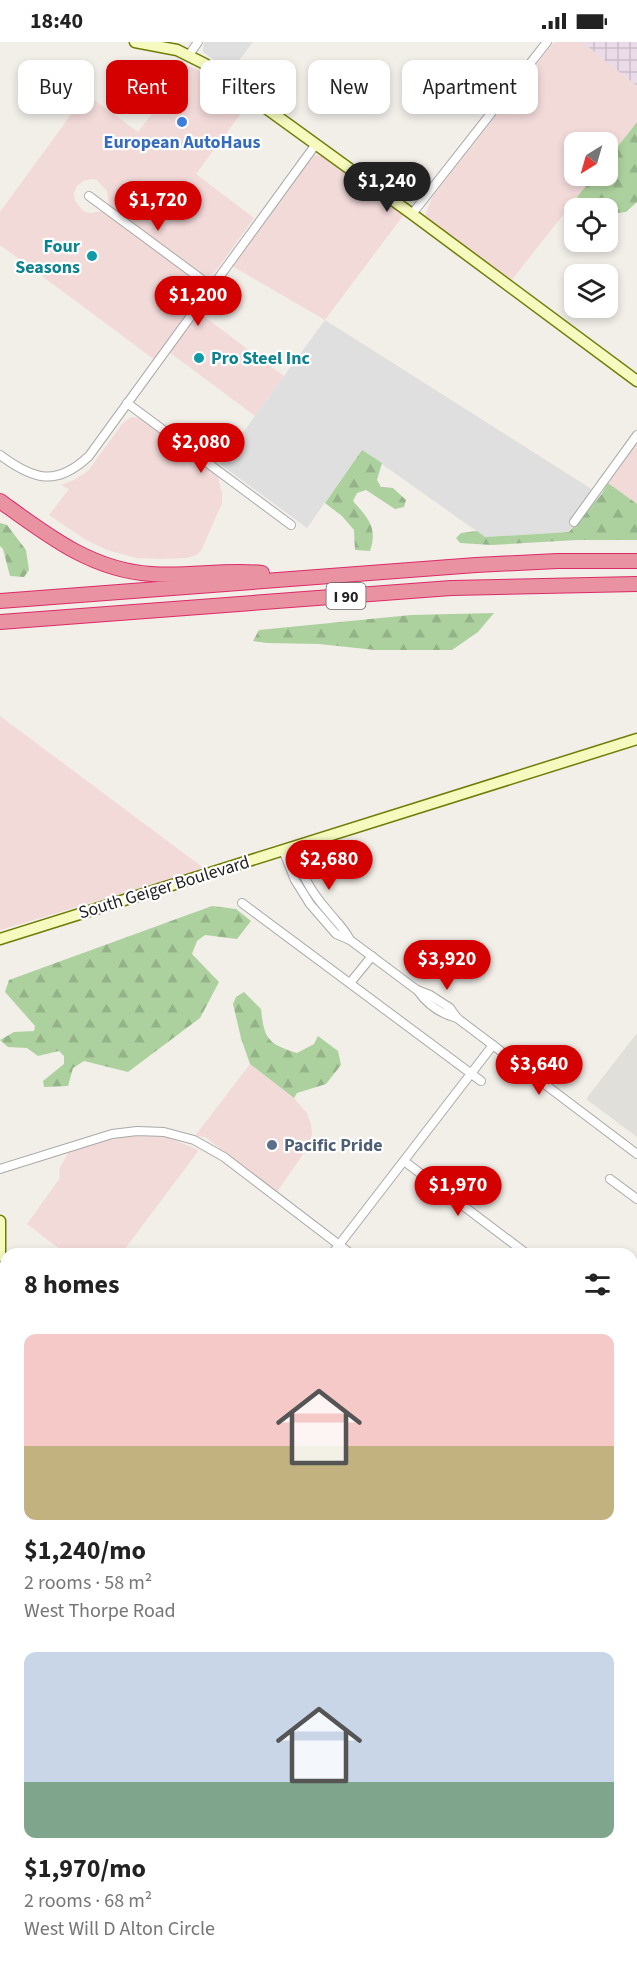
<!DOCTYPE html>
<meta charset="utf-8">
<style>
:root{--surface:#fff;--page:#f6f6f6;--text:#222;--muted:#767676;--accent:#d40000}
body{margin:0;font-family:"Source Sans 3",sans-serif;background:var(--page);color:var(--text);height:100vh;display:flex;flex-direction:column;font-size:22px;white-space:nowrap}
*{box-sizing:border-box;margin:0}
p{font-size:20px;color:var(--muted)}
.icon{flex:none;width:33px;height:33px;fill:none;stroke:currentColor;stroke-width:2;stroke-linecap:round;stroke-linejoin:round}
.map{position:relative;flex:1;overflow:hidden}
.sheet{position:absolute;left:0px;top:1206px;width:638px;height:722px;display:flex;flex-direction:column;background:var(--surface);border-radius:18px 18px 0 0;box-shadow:0 3px 9px #0003}
.sheet>*{flex:none}
.guide{position:absolute;left:18px;top:18px;width:602px;height:54px;display:flex;gap:12px}
.needle{width:39px;rotate:217deg}
.tools{position:absolute;left:564px;top:90px;display:grid;gap:12px}
.tools a{display:grid;place-items:center;width:54px;height:54px;border-radius:12px;background:var(--surface);box-shadow:0 3px 9px #0003;font-size:30px}
.price{position:absolute;translate:-50% -51px;padding:0 14px;border-radius:21px;background:var(--accent);color:#fff;font-size:20px;line-height:39px;filter:drop-shadow(0 2px 3px #0008)}
.price::after{content:'';position:absolute;left:50%;top:36px;width:18px;height:14px;margin-left:-9px;background:inherit;clip-path:polygon(0 0,100% 0,50% 100%)}
.price.selected{background:#222;color:#fff}
ul{padding:0;list-style:none}
li{display:grid;align-content:center;gap:12px;height:318px;padding:0 24px}
li span{display:grid;place-items:center;height:186px;border-radius:12px;color:#555}
li>.icon{margin-inline-start:auto}
span .icon{width:108px;height:108px;fill:#fffc;stroke-width:1}
li b{font-size:26px}
h2{display:flex;justify-content:space-between;align-items:center;height:72px;padding:0 24px;font-size:26px}
.tag{padding:0 21px;border-radius:12px;background:var(--surface);box-shadow:0 3px 9px #0003;font-size:21px;line-height:54px}
.tag.selected{background:var(--accent);color:#fff}
.status{display:flex;justify-content:space-between;align-items:center;height:42px;padding:0 30px;background:var(--surface);direction:ltr}
.status svg{height:16px;fill:currentColor}
.map>svg:first-child{display:block}
.residential{fill:#e0dfdf}
.commercial{fill:#f2dad9}
.industrial{fill:url(#industrial-grid)}
.airport{fill:#e1dfda}
.forest{fill:url(#forest-firs)}
.lines{fill:none;stroke-linecap:round;stroke-linejoin:round}
.street-casing{stroke:#a9a9a9;stroke-width:10}
.secondary-casing{stroke:#707d05;stroke-width:13}
.highway-casing{stroke:#dc2a67;stroke-width:16}
.street{stroke:#fff;stroke-width:8}
.secondary{stroke:#f7fabf;stroke-width:10}
.highway{stroke:#e892a2;stroke-width:14}
.shop-dot{fill:#3f7fe0;stroke:#fff;stroke-width:2}
.culture-dot{fill:#0f9aa8;stroke:#fff;stroke-width:2}
.service-dot{fill:#5c6f8a;stroke:#fff;stroke-width:2}
.labels{text-anchor:middle;stroke-width:4.5;stroke-linejoin:round;paint-order:stroke}
.shield{fill:#fff;stroke:#646464;stroke-width:1.5}
.shield-label{font-size:16px;font-weight:bold;fill:#222}
.shop-label{font-size:18px;font-weight:bold;fill:#366cbe;stroke:#fff}
.culture-label{font-size:18px;font-weight:bold;fill:#0d838f;stroke:#fff;text-anchor:end}
.street-label{font-size:18px;fill:#222;stroke:#fff}
.service-label{font-size:18px;font-weight:bold;fill:#4e5e75;stroke:#fff;text-anchor:start}
</style>
<div class="status"><b>18:40</b><svg viewBox="0 0 49 12"><path d="M0 12V9h3v3zM5 12V6h3v6zM10 12V3h3v9zM15 12V0h3v12zM26 1h20v11H26zM47 4h2v5h-2z"/></svg></div>
<div class="map">
<svg width="637" height="1927" viewBox="0 0 637 1927">
<defs>
<pattern id="industrial-grid" width="8" height="8" patternUnits="userSpaceOnUse" patternTransform="scale(1.5)"><rect width="8" height="8" fill="#ebdbe8"/><path d="M0 4h8M4 0v8" fill="none" stroke="#c9bcc7"/></pattern>
<pattern id="forest-firs" width="22" height="20" patternUnits="userSpaceOnUse" patternTransform="scale(1.5)"><rect width="22" height="20" fill="#add19e"/><path d="M5 1l3.5 6h-7zM16 11l3.5 6h-7z" fill="#95b388"/></pattern>
</defs>
<rect width="100%" height="100%" fill="#f2efe9"/>
<g class="residential">
<path d="M204,0H253L230,30L203,10Z"/>
<path d="M325,278L601,453L569,490L485,495L362,408L307,486L220,422Z"/>
</g>
<g class="commercial">
<path d="M554,0H582L637,44V80L608,117V100H574V134H594L510,240L427,178L425,174L431,158L439,146Z"/>
<path d="M177,19L203,30L248,62L196,132L254,176L216,229L208,233L197,230L109,163L107,149L97,138L91,137L83,139L77,144L74,151L75,159L83,169L90,171L104,169L110,173L197,239L200,244L201,255L155,318L0,203V170L86,52L138,90L167,52L176,28Z"/>
<path d="M315,113L327,115L405,171L325,278L232,224L309,118Z"/>
<path d="M198,270L284,334L255,374L169,310Z"/>
<path d="M131,375L145,377L214,430L218,435L222,451V461L201,509L196,513L187,516L161,517L136,516L107,508L86,498L49,473L69,447L61,443L74,438L88,429L122,382Z"/>
<path d="M637,400V462L608,441Z"/>
<path d="M0,674L205,827L0,888Z"/>
<path d="M250,1022L294,1056L307,1071L311,1082L312,1092L308,1105L277,1150L205,1095L195,1094Z"/>
<path d="M153,1093L164,1094L199,1108L121,1212H66L27,1182L60,1136L59,1127L69,1110L104,1099L129,1094Z"/>
<path d="M0,1379L6,1384V1567L0,1562Z"/>
</g>
<path class="industrial" d="M582,0H637V44Z"/>
<g class="airport">
<path d="M637,991V1095L586,1057Z"/>
<path d="M6,1698V1922H434L441,1927H0V1706Z"/>
<path d="M632,1732L637,1736V1927H509L501,1922H632Z"/>
</g>
<g class="forest">
<path d="M637,80V160L626,170L608,172V166H591L577,155L594,134H608V117Z"/>
<path d="M362,408L382,421L377,438L381,445L393,446L406,458L404,465L395,467L366,448L357,451L353,459C368,476 378,486 370,509L355,508L354,488L342,474L325,461Z"/>
<path d="M608,441L637,462V498H577L492,503L460,501L456,496L461,491L477,489L485,495L569,490L601,453Z"/>
<path d="M0,481L7,483L26,508L29,528L24,535L10,534L3,507L0,504Z"/>
<path d="M494,571L478,590L452,608H375L319,602L267,601L253,599L259,588L411,573Z"/>
<path d="M212,864L236,867L251,879L237,897L205,893L197,899L192,912L219,940L200,976L128,1030L84,1019L73,1026L68,1044L44,1045L43,1039L64,1022V1014L59,1009L38,1014L27,1006L8,1005L0,998L14,990L34,989L35,984L5,950L9,938Z"/>
<path d="M244,950L261,967C264,997 268,1002 297,1011L314,1002L318,994L338,1009L341,1023L326,1042L297,1051L294,1056L250,1022L241,996L233,962L236,955Z"/>
</g>
<g class="lines">
<g class="street-casing">
<g id="street">
<path d="M189,13L198,0"/>
<path d="M89,154L212,245"/>
<path d="M412,172L547,0"/>
<path d="M127,361L291,483"/>
<path d="M0,413C34,438 56,445 89,414L316,102"/>
<path d="M574,480L637,393"/>
<path d="M292,805C299,827 311,850 327,868C335,878 344,886 350,898"/>
<path d="M283,808L295,838L310,862L336,892L350,898L417,948L430,953L450,966L457,976L637,1112"/>
<path d="M242,861L481,1039"/>
<path d="M350,941L372,914"/>
<path d="M418,949C428,963 441,972 457,976"/>
<path d="M404,1119L527,1212"/>
<path d="M0,1127L112,1092L137,1089L164,1090L194,1098L224,1115L351,1212"/>
<path d="M610,1137L637,1157"/>
<path d="M332,1212L493,1003"/>
<path d="M632,1293L637,1297"/>
<path d="M632,1506L637,1498"/>
<path d="M632,1538L637,1543"/>
<path d="M451,1922L459,1927"/>
<path d="M469,1922L476,1927"/>
</g>
</g>
<g class="secondary-casing">
<g id="secondary">
<path d="M135,0L177,8L205,22L412,172L637,339"/>
<path d="M0,897L637,697"/>
<path d="M0,1179V1214"/>
<path d="M0,1569L6,1574"/>
<path d="M0,1650L6,1642"/>
</g>
</g>
<g class="highway-casing">
<g id="highway">
<path d="M0,459C47,493 91,528 151,532C188,535 225,527 262,531"/>
<path d="M0,559L476,523L557,519H637"/>
<path d="M0,580L451,546L637,542"/>
</g>
</g>
<use href="#street" class="street"/>
<use href="#secondary" class="secondary"/>
<use href="#highway" class="highway"/>
</g>
<circle class="shop-dot" cx="182" cy="80" r="6"/>
<g class="culture-dot">
<circle cx="92" cy="214" r="6"/>
<circle cx="199" cy="316" r="6"/>
</g>
<circle class="service-dot" cx="272" cy="1103" r="6"/>
<g class="labels">
<rect class="shield" x="326.5" y="541" width="39" height="26" rx="4.5"/>
<g class="shield-label">
<text x="346" y="560">I 90</text>
</g>
<g class="shop-label">
<text x="182" y="106">European AutoHaus</text>
</g>
<g class="culture-label">
<text x="80" y="210">Four<tspan x="80" dy="21">Seasons</tspan></text>
<text x="211" y="322" text-anchor="start">Pro Steel Inc</text>
</g>
<g class="street-label">
<text transform="translate(164 845) rotate(-17)" y="6">South Geiger Boulevard</text>
</g>
<g class="service-label">
<text x="284" y="1109">Pacific Pride</text>
</g>
</g>
</svg>
<div class="tools">
<a><svg class="needle" viewBox="-14 -14 28 28"><path d="M0-13l5 13h-10z" fill="#e53935"/><path d="M0 13l5-13h-10z" fill="#767676"/></svg></a>
<a><svg class="icon" aria-label="locate" viewBox="0 0 24 24"><circle cx="12" cy="12" r="6"/><path d="M12 2v4M12 18v4M2 12h4M18 12h4"/></svg></a>
<a><svg class="icon" aria-label="layers" viewBox="0 0 24 24"><path d="M12 4l9 5-9 5-9-5zM3 14l9 5 9-5"/></svg></a>
</div>
<b class="price selected" style="left:387px;top:171px">$1,240</b>
<b class="price" style="left:158px;top:190px">$1,720</b>
<b class="price" style="left:198px;top:285px">$1,200</b>
<b class="price" style="left:201px;top:432px">$2,080</b>
<b class="price" style="left:329px;top:849px">$2,680</b>
<b class="price" style="left:447px;top:949px">$3,920</b>
<b class="price" style="left:539px;top:1054px">$3,640</b>
<b class="price" style="left:458px;top:1175px">$1,970</b>
<div class="guide">
<a class="tag">Buy</a>
<a class="tag selected">Rent</a>
<a class="tag">Filters</a>
<a class="tag">New</a>
<a class="tag">Apartment</a>
</div>
<section class="sheet">
<h2>8 homes<svg class="icon" aria-label="filters" viewBox="0 0 24 24"><path d="M4 7h16M4 17h16"/><circle cx="9" cy="7" r="2"/><circle cx="15" cy="17" r="2"/></svg></h2>
<ul>
<li><span style="background:linear-gradient(#f6c9c9 60%,#c2b280 0)"><svg class="icon" aria-label="home" viewBox="0 0 24 24"><path d="M3 11l9-7 9 7M6 9v11h12V9"/></svg></span><div><b>$1,240/mo</b><p>2 rooms · 58 m²</p><p>West Thorpe Road</p></div></li>
<li><span style="background:linear-gradient(#c9d6e8 70%,#7fa58c 0)"><svg class="icon" aria-label="home" viewBox="0 0 24 24"><path d="M3 11l9-7 9 7M6 9v11h12V9"/></svg></span><div><b>$1,970/mo</b><p>2 rooms · 68 m²</p><p>West Will D Alton Circle</p></div></li>
</ul>
</section>
</div>
